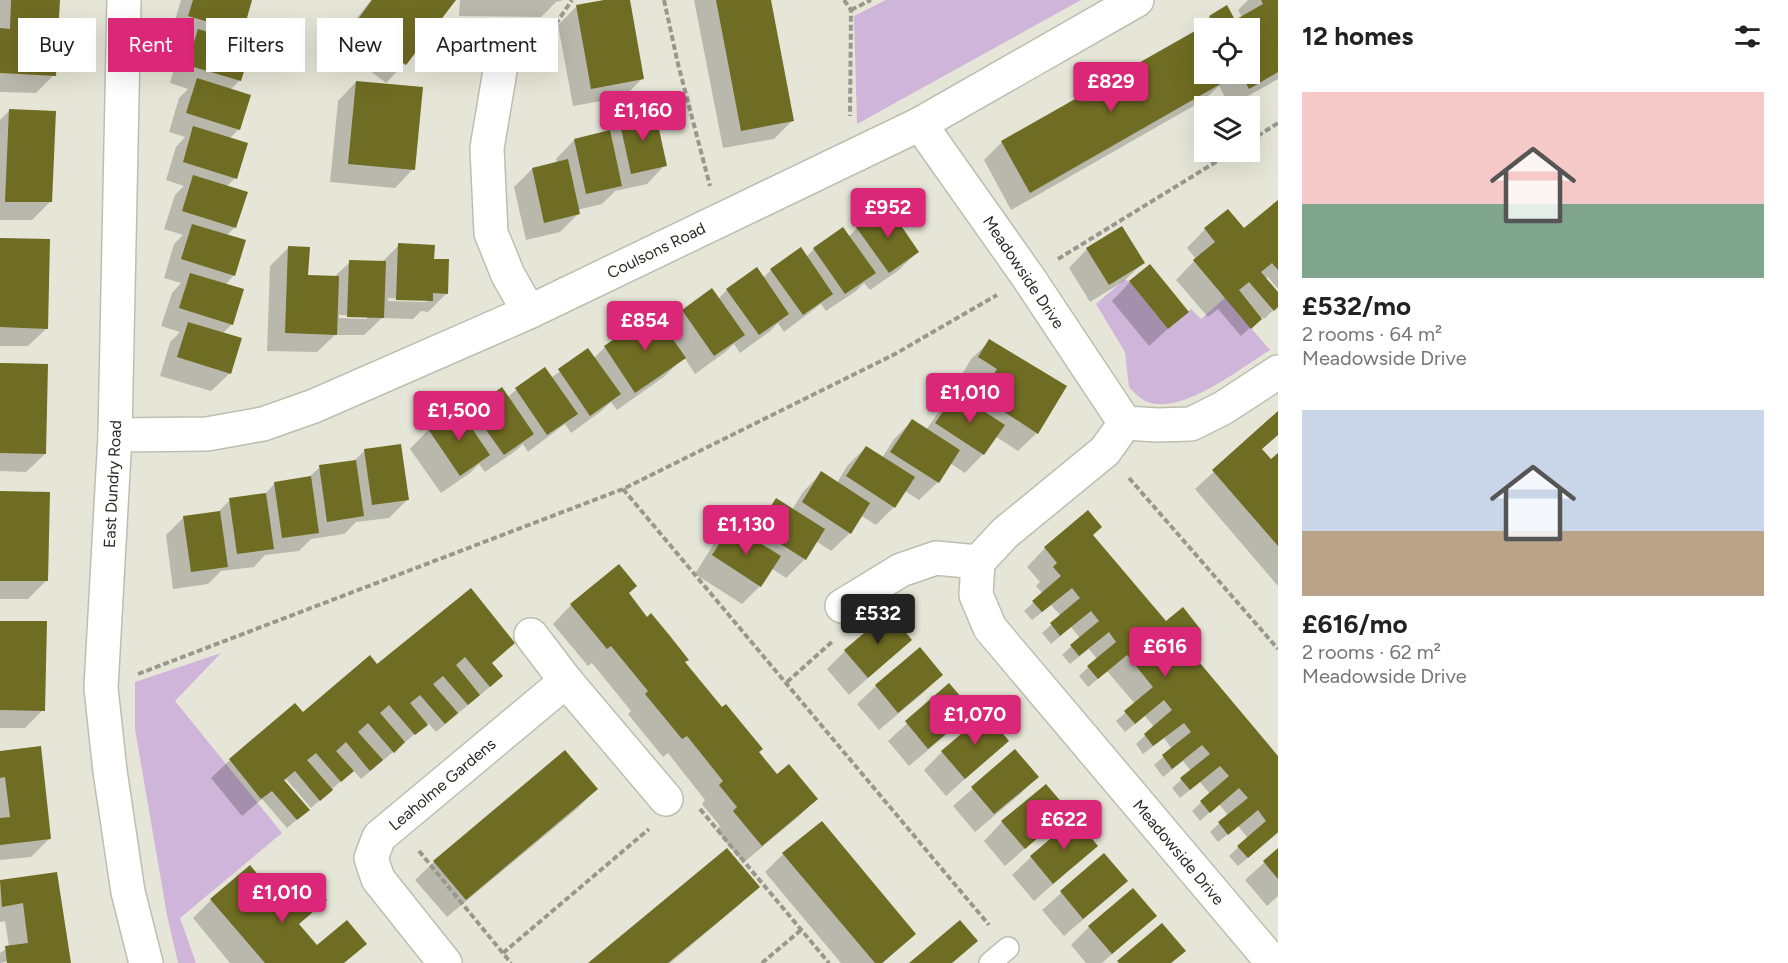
<!DOCTYPE html>
<meta charset="utf-8">
<style>
:root{--surface:#fff;--page:#f2f2f2;--text:#222;--muted:#767676;--accent:#db2777}
body{margin:0;font-family:Figtree,sans-serif;background:var(--page);color:var(--text);height:100vh;display:flex;flex-direction:column;font-size:22px;white-space:nowrap}
*{box-sizing:border-box;margin:0}
p{font-size:20px;color:var(--muted)}
.icon{flex:none;width:33px;height:33px;fill:none;stroke:currentColor;stroke-width:2;stroke-linecap:round;stroke-linejoin:round}
.map{position:relative;flex:1;overflow:hidden}
.details{display:flex;flex-direction:column;background:var(--surface);width:510px}
.details>*{flex:none}
.banner{position:absolute;left:18px;top:18px;width:570px;height:54px;display:flex;gap:12px}
.fabs{position:absolute;left:1194px;top:18px;display:grid;gap:12px}
.fabs a{display:grid;place-items:center;width:66px;height:66px;border-radius:0px;background:var(--surface);box-shadow:0 6px 24px #0002;font-size:30px}
.price{position:absolute;translate:-50% -51px;padding:0 14px;border-radius:6px;background:var(--accent);color:#fff;font-size:20px;line-height:39px;filter:drop-shadow(0 2px 3px #0008)}
.price::after{content:'';position:absolute;left:50%;top:36px;width:18px;height:14px;margin-left:-9px;background:inherit;clip-path:polygon(0 0,100% 0,50% 100%)}
.price.selected{background:#222;color:#fff}
ul{padding:0;list-style:none}
li{display:grid;align-content:center;gap:12px;height:318px;padding:0 24px}
li span{display:grid;place-items:center;height:186px;border-radius:0px;color:#555}
li>.icon{margin-inline-start:auto}
span .icon{width:108px;height:108px;fill:#fffc;stroke-width:1}
li b{font-size:26px}
h2{display:flex;justify-content:space-between;align-items:center;height:72px;padding:0 24px;font-size:26px}
.tag{padding:0 21px;border-radius:0px;background:var(--surface);box-shadow:0 6px 24px #0002;font-size:21px;line-height:54px}
.tag.selected{background:var(--accent);color:#fff}
main{display:flex;flex:1;min-height:0}
.map>svg:first-child{display:block}
.green{fill:#ceb5d9}
.shadow{fill:#0003;fill-rule:evenodd}
.building{fill:#6f6c23}
.lines{fill:none;stroke-linecap:round;stroke-linejoin:round}
.service-casing{stroke:#bebeb0;stroke-width:24}
.minor-casing{stroke:#bebeb0;stroke-width:36}
.path{stroke:#98988d;stroke-width:4;stroke-dasharray:6 3;stroke-linecap:butt}
.service{stroke:#fff;stroke-width:21}
.minor{stroke:#fff;stroke-width:33}
.labels{text-anchor:middle;stroke-width:6;stroke-linejoin:round;paint-order:stroke}
.street-label{font-size:16px;fill:#2a2a24;stroke:#fff}
</style>
<main>
<div class="map">
<svg width="1278" height="963" viewBox="0 0 1278 963">
<rect width="100%" height="100%" fill="#e6e6d8"/>
<g class="green">
<path d="M886,0H1081L857,124L854,16Z"/>
<path d="M1124,280L1129,281L1168,329L1191,309L1201,319L1225,298L1270,350C1240,368 1183,415 1148,402C1141,400 1134,392 1129,387L1125,352L1096,304Z"/>
<path d="M221,653L175,701L282,833L180,918L196,963H178L167,915L135,729V682Z"/>
</g>
<g class="shadow">
<path d="M0,0H58L54,75L36,93L0,92Z"/>
<path d="M181,0H251L241,31L232,41L240,80L230,90L239,129L229,139L235,178L226,187L235,227L226,236L234,275L225,285L232,324L222,334L230,373L211,391L160,376L170,342L180,332L161,326L172,293L181,283L164,278L174,244L183,235L164,229L175,195L184,186L166,180L176,147L185,137L169,132L179,98L188,89L170,83L180,49L189,40L171,34Z"/>
<path d="M371,0H454L404,64L386,83L336,45Z"/>
<path d="M460,0H564L556,2L541,17L459,16Z"/>
<path d="M612,0H628L642,79L624,97L573,106L558,25L576,7Z"/>
<path d="M694,0H770L792,121L774,139L723,148Z"/>
<path d="M1248,0H1278V79L1230,106L1219,86L1204,100L1011,210L984,160L1002,142L1194,33L1210,17L1234,22L1242,17L1238,10ZM1204,28H1250V74H1204Z"/>
<path d="M356,82L413,169L395,188L330,182L338,101Z"/>
<path d="M9,111L50,202L32,220H0V120Z"/>
<path d="M619,120L665,165L647,184L615,191L602,204L577,210L578,214L560,232L526,240L514,187L532,169L557,163L556,159L574,140L607,133Z"/>
<path d="M1278,201V289L1268,277L1265,279L1278,294V306L1264,319L1262,317L1241,336L1218,309L1208,317L1176,280L1196,259L1187,248L1205,229L1244,230Z"/>
<path d="M857,228L917,252L899,270L870,290L864,283L856,291L826,311L821,304L784,332L778,323L769,332L740,353L734,344L724,353L695,374L684,357L665,376L617,410L611,402L600,412L571,433L565,424L528,452L523,444L514,452L485,472L479,464L470,473L441,493L410,449L428,430L457,410L463,419L472,410L507,398L516,390L545,369L551,378L588,350L594,358L605,347L653,314L664,330L683,311L712,291L718,299L727,290L763,278L771,270L806,257L814,249L848,237Z"/>
<path d="M0,240L47,328L28,346H0Z"/>
<path d="M399,245L433,260L446,294L428,312L421,311L413,319L382,318L364,335H335L317,352L267,351L270,266L288,248L307,277L333,278L350,262L381,263ZM388,298L429,300L426,302L388,301ZM339,315L367,316V319L339,318Z"/>
<path d="M1087,249L1143,263L1124,281L1090,302L1069,268Z"/>
<path d="M1130,282L1187,311L1149,346L1112,301Z"/>
<path d="M990,341L1037,433L1018,451L995,436L983,454L965,473L950,463L938,482L919,500L905,491L894,507L876,525L860,515L850,533L831,551L816,541L805,559L786,578L771,568L760,586L742,604L695,574L713,545L732,527L747,536L758,518L776,500L792,510L803,492L821,473L837,483L847,466L866,447L882,458L894,439L912,421L926,430L938,413L956,394L970,404L980,388L961,376L971,359Z"/>
<path d="M0,365L45,454L26,472L0,471Z"/>
<path d="M1278,413V434L1260,450L1271,462L1278,455V586L1195,489Z"/>
<path d="M365,450L408,499L389,518L356,522L344,534L311,539L299,551L265,555L254,567L221,571L208,584L173,589L166,535L184,517L217,513L230,500L264,495L275,483L308,478L320,467L353,462Z"/>
<path d="M0,493L46,581L28,599H0Z"/>
<path d="M1091,536L1166,623L1199,630L1184,646L1278,758V833L1238,866L1229,856L1248,838L1238,826L1218,842L1210,832L1228,815L1219,804L1200,821L1192,811L1210,794L1200,782L1180,798L1172,788L1191,771L1183,761L1163,777L1154,765L1172,749L1164,738L1143,754L1136,744L1154,727L1145,716L1125,732L1116,721L1135,704L1107,671L1088,687L1079,676L1097,659L1089,649L1070,664L1062,655L1080,638L1071,627L1051,644L1042,633L1061,616L1051,605L1032,620L1024,611L1043,594L1036,586L1040,582L1027,567L1045,548Z"/>
<path d="M627,594L777,776L816,799L798,817L743,863L716,830L720,826L702,804L705,800L668,753L663,757L645,735L628,714L631,711L592,663L588,666L553,624L571,605Z"/>
<path d="M448,608L490,664L492,685L436,732L428,723L361,779L353,770L311,808L286,779L283,781L308,810L287,828L262,799L242,816L211,778L230,760L295,705L303,714L377,666Z"/>
<path d="M0,622L43,710L25,728H0Z"/>
<path d="M910,640L849,695L827,669L845,651Z"/>
<path d="M941,675L923,693L879,730L857,704L876,686Z"/>
<path d="M949,685L971,711L953,729L909,766L888,741Z"/>
<path d="M1007,741L946,796L924,770L942,752Z"/>
<path d="M1015,751L1037,777L1019,795L975,832L953,806Z"/>
<path d="M0,753L50,838L31,857L0,860Z"/>
<path d="M1046,786L1067,811L1005,866L984,841L1002,822Z"/>
<path d="M596,789L578,808L447,917L415,880L434,862Z"/>
<path d="M1074,820L1096,846L1034,901L1012,875L1031,857Z"/>
<path d="M1278,850V896L1267,906L1245,880Z"/>
<path d="M783,854L914,934L883,963H841L765,872Z"/>
<path d="M1104,855L1126,881L1107,899L1064,936L1042,910Z"/>
<path d="M56,873L69,963H9V961L0,963V953L9,947L5,921L0,922V881Z"/>
<path d="M758,887L739,905L670,963H591Z"/>
<path d="M211,900L298,925L316,948L344,963H230L193,918Z"/>
<path d="M1155,916L1102,963H1086L1071,945L1089,927Z"/>
</g>
<g class="building">
<path d="M11,0H60L56,76L0,73V28L10,29Z"/>
<path d="M193,0H252L243,32L188,16Z"/>
<path d="M372,0H456L406,65L353,26Z"/>
<path d="M604,0H630L644,79L591,89L576,5Z"/>
<path d="M716,0H771L794,121L741,131Z"/>
<path d="M1261,0H1278V72L1249,89L1241,74H1250V28H1216L1209,16L1227,5L1235,20L1263,4Z"/>
<path d="M198,29L252,46L241,81L187,65Z"/>
<path d="M1195,31L1204,48V74H1219L1224,82L1030,193L1001,141Z"/>
<path d="M197,78L251,95L240,130L186,113Z"/>
<path d="M356,81L423,87L415,170L348,164Z"/>
<path d="M9,109L56,111L52,202H5Z"/>
<path d="M655,111L667,166L631,174L619,119Z"/>
<path d="M193,126L248,143L237,179L183,162Z"/>
<path d="M610,130L622,186L586,194L574,139Z"/>
<path d="M568,159L580,214L544,223L532,168Z"/>
<path d="M193,175L248,192L236,228L182,211Z"/>
<path d="M1278,200V270L1272,263L1261,272L1278,292V307L1274,311L1249,282L1239,290L1262,319L1251,329L1193,260L1215,242L1204,228L1228,209L1244,228Z"/>
<path d="M887,205L919,252L889,273L856,227Z"/>
<path d="M192,224L246,240L235,276L181,259Z"/>
<path d="M1122,226L1145,263L1109,285L1086,248Z"/>
<path d="M843,227L876,273L845,294L813,248Z"/>
<path d="M0,238L50,239L48,329L0,327Z"/>
<path d="M398,243L435,245L434,259H449L448,294L433,293V301L396,300Z"/>
<path d="M288,246L310,247L308,275L339,276L337,335L285,333Z"/>
<path d="M801,247L833,294L803,315L770,269Z"/>
<path d="M349,260L386,261L384,318L347,317Z"/>
<path d="M1150,264L1189,312L1168,329L1129,281Z"/>
<path d="M757,267L789,314L759,335L726,289Z"/>
<path d="M190,273L244,289L233,325L179,308Z"/>
<path d="M712,288L745,335L714,356L682,310Z"/>
<path d="M654,312L686,358L635,393L604,346Z"/>
<path d="M188,322L242,338L231,374L177,357Z"/>
<path d="M989,339L1067,386L1038,434L980,396L997,369L978,357Z"/>
<path d="M588,348L621,394L590,416L558,369Z"/>
<path d="M0,363L48,364L46,454L0,453Z"/>
<path d="M545,367L578,414L547,435L515,388Z"/>
<path d="M502,387L534,434L504,455L471,409Z"/>
<path d="M956,393L1005,425L984,455L935,423Z"/>
<path d="M458,408L490,455L460,476L428,429Z"/>
<path d="M1278,411V435L1262,449L1271,459L1278,453V546L1212,470Z"/>
<path d="M912,419L960,450L939,483L890,452Z"/>
<path d="M401,444L409,500L372,505L364,449Z"/>
<path d="M866,446L915,477L895,508L846,476Z"/>
<path d="M356,460L364,516L327,522L319,465Z"/>
<path d="M821,471L870,503L851,534L802,502Z"/>
<path d="M311,476L319,533L282,538L274,482Z"/>
<path d="M0,491L50,492L48,581H0Z"/>
<path d="M266,493L274,549L237,554L229,498Z"/>
<path d="M776,498L825,529L806,560L757,529Z"/>
<path d="M1088,510L1102,527L1093,535L1166,621L1183,607L1201,630L1184,644L1278,756V832L1248,858L1237,846L1266,821L1258,810L1228,835L1218,822L1248,798L1239,788L1210,813L1200,801L1229,776L1220,766L1190,790L1180,778L1210,754L1202,745L1172,769L1162,755L1191,732L1184,723L1153,746L1144,734L1172,710L1164,700L1135,724L1124,711L1153,687L1127,655L1098,679L1087,666L1116,642L1109,632L1079,656L1070,645L1099,621L1091,611L1060,636L1050,623L1080,598L1072,588L1042,612L1032,601L1061,576L1053,567L1057,563L1044,547Z"/>
<path d="M220,511L228,567L191,572L183,516Z"/>
<path d="M731,525L781,556L761,587L712,555Z"/>
<path d="M619,564L637,586L629,593L647,617L651,613L670,636L689,660L685,662L722,707L726,704L744,726L763,749L759,752L777,774L789,764L818,799L762,846L733,811L737,807L719,785L723,781L687,736L682,739L645,694L648,691L611,646L607,649L570,604Z"/>
<path d="M471,588L515,643L492,663L503,676L490,687L465,657L456,665L480,695L468,705L443,676L433,684L458,713L445,724L420,695L410,703L428,725L415,735L389,705L380,713L405,742L394,753L368,723L358,732L383,760L370,771L346,742L336,751L354,771L341,782L316,753L307,760L333,790L320,801L295,771L284,780L310,810L297,820L272,791L261,799L229,759L295,703L303,712L370,655L377,664Z"/>
<path d="M889,612L912,640L868,678L844,650Z"/>
<path d="M0,621H47L45,711L0,710Z"/>
<path d="M920,647L943,675L898,713L875,685Z"/>
<path d="M949,683L973,711L928,749L905,721Z"/>
<path d="M986,713L1009,741L965,779L941,751Z"/>
<path d="M41,746L51,839L0,845V818L10,817L5,777L0,778V751Z"/>
<path d="M1015,749L1039,777L994,814L971,787Z"/>
<path d="M565,750L598,789L466,900L433,861Z"/>
<path d="M1046,784L1069,811L1025,849L1001,821Z"/>
<path d="M1075,818L1098,846L1053,884L1030,856Z"/>
<path d="M822,821L916,934L882,963H875L782,853Z"/>
<path d="M727,848L760,887L712,927L668,963H588Z"/>
<path d="M1278,848V879L1263,861Z"/>
<path d="M1104,853L1128,881L1083,919L1060,891Z"/>
<path d="M250,865L289,912L317,888L327,900L299,924L317,945L347,920L367,944L344,963H265L210,899Z"/>
<path d="M57,872L71,963H7L5,946L28,943L23,903L2,907L0,880Z"/>
<path d="M1133,888L1157,916L1112,954L1088,926Z"/>
<path d="M960,920L978,941L952,963H909Z"/>
<path d="M1162,923L1186,951L1171,963H1119L1117,961Z"/>
</g>
<g class="lines">
<g class="service-casing">
<path id="service" d="M990,963L1008,948"/>
</g>
<g class="minor-casing">
<g id="minor">
<path d="M124,0L115,435L101,688L110,771L128,892L146,963"/>
<path d="M501,65L487,148L491,233L508,275L529,312"/>
<path d="M920,124L1028,277L1125,423L1157,425L1191,424L1223,408L1278,372"/>
<path d="M1125,423L1105,451L1005,533L978,562L976,595L990,628L1273,963"/>
<path d="M115,435L207,434L263,424L314,406L529,312L920,124L1137,0"/>
<path d="M842,606L901,570L936,558L978,562"/>
<path d="M531,635L566,681"/>
<path d="M445,963L378,879L371,858L379,837L566,681L666,799"/>
</g>
</g>
<g class="path">
<path d="M664,0L678,64L710,186"/>
<path d="M844,0L851,10L850,116"/>
<path d="M851,10L871,0"/>
<path d="M531,49L542,44L572,0"/>
<path d="M1250,141L1278,123"/>
<path d="M1058,259L1232,152"/>
<path d="M1129,478L1278,649"/>
<path d="M623,489L989,925"/>
<path d="M138,674L623,489L895,354L997,295"/>
<path d="M787,682L833,641"/>
<path d="M700,809L829,963"/>
<path d="M419,851L511,963"/>
<path d="M503,953L649,829"/>
<path d="M762,963L801,930"/>
</g>
<use href="#service" class="service"/>
<use href="#minor" class="minor"/>
</g>
<g class="labels">
<g class="street-label">
<text transform="translate(656 250) rotate(-26)" y="6">Coulsons Road</text>
<text transform="translate(1024 272) rotate(56)" y="6">Meadowside Drive</text>
<text transform="translate(112 484) rotate(-87)" y="6">East Dundry Road</text>
<text transform="translate(442 784) rotate(-40)" y="6">Leaholme Gardens</text>
<text transform="translate(1179 852) rotate(50)" y="6">Meadowside Drive</text>
</g>
</g>
</svg>
<div class="fabs">
<a><svg class="icon" aria-label="locate" viewBox="0 0 24 24"><circle cx="12" cy="12" r="6"/><path d="M12 2v4M12 18v4M2 12h4M18 12h4"/></svg></a>
<a><svg class="icon" aria-label="layers" viewBox="0 0 24 24"><path d="M12 4l9 5-9 5-9-5zM3 14l9 5 9-5"/></svg></a>
</div>
<b class="price" style="left:1111px;top:113px">£829</b>
<b class="price" style="left:643px;top:142px">£1,160</b>
<b class="price" style="left:888px;top:239px">£952</b>
<b class="price" style="left:645px;top:352px">£854</b>
<b class="price" style="left:970px;top:424px">£1,010</b>
<b class="price" style="left:459px;top:442px">£1,500</b>
<b class="price" style="left:746px;top:556px">£1,130</b>
<b class="price selected" style="left:878px;top:645px">£532</b>
<b class="price" style="left:1165px;top:678px">£616</b>
<b class="price" style="left:975px;top:746px">£1,070</b>
<b class="price" style="left:1064px;top:851px">£622</b>
<b class="price" style="left:282px;top:924px">£1,010</b>
<div class="banner">
<a class="tag">Buy</a>
<a class="tag selected">Rent</a>
<a class="tag">Filters</a>
<a class="tag">New</a>
<a class="tag">Apartment</a>
</div>
</div>
<section class="details">
<h2>12 homes<svg class="icon" aria-label="filters" viewBox="0 0 24 24"><path d="M4 7h16M4 17h16"/><circle cx="9" cy="7" r="2"/><circle cx="15" cy="17" r="2"/></svg></h2>
<ul>
<li><span style="background:linear-gradient(#f6c9c9 60%,#7fa58c 0)"><svg class="icon" aria-label="home" viewBox="0 0 24 24"><path d="M3 11l9-7 9 7M6 9v11h12V9"/></svg></span><div><b>£532/mo</b><p>2 rooms · 64 m²</p><p>Meadowside Drive</p></div></li>
<li><span style="background:linear-gradient(#c9d6e8 65%,#b9a48a 0)"><svg class="icon" aria-label="home" viewBox="0 0 24 24"><path d="M3 11l9-7 9 7M6 9v11h12V9"/></svg></span><div><b>£616/mo</b><p>2 rooms · 62 m²</p><p>Meadowside Drive</p></div></li>
</ul>
</section>
</main>
